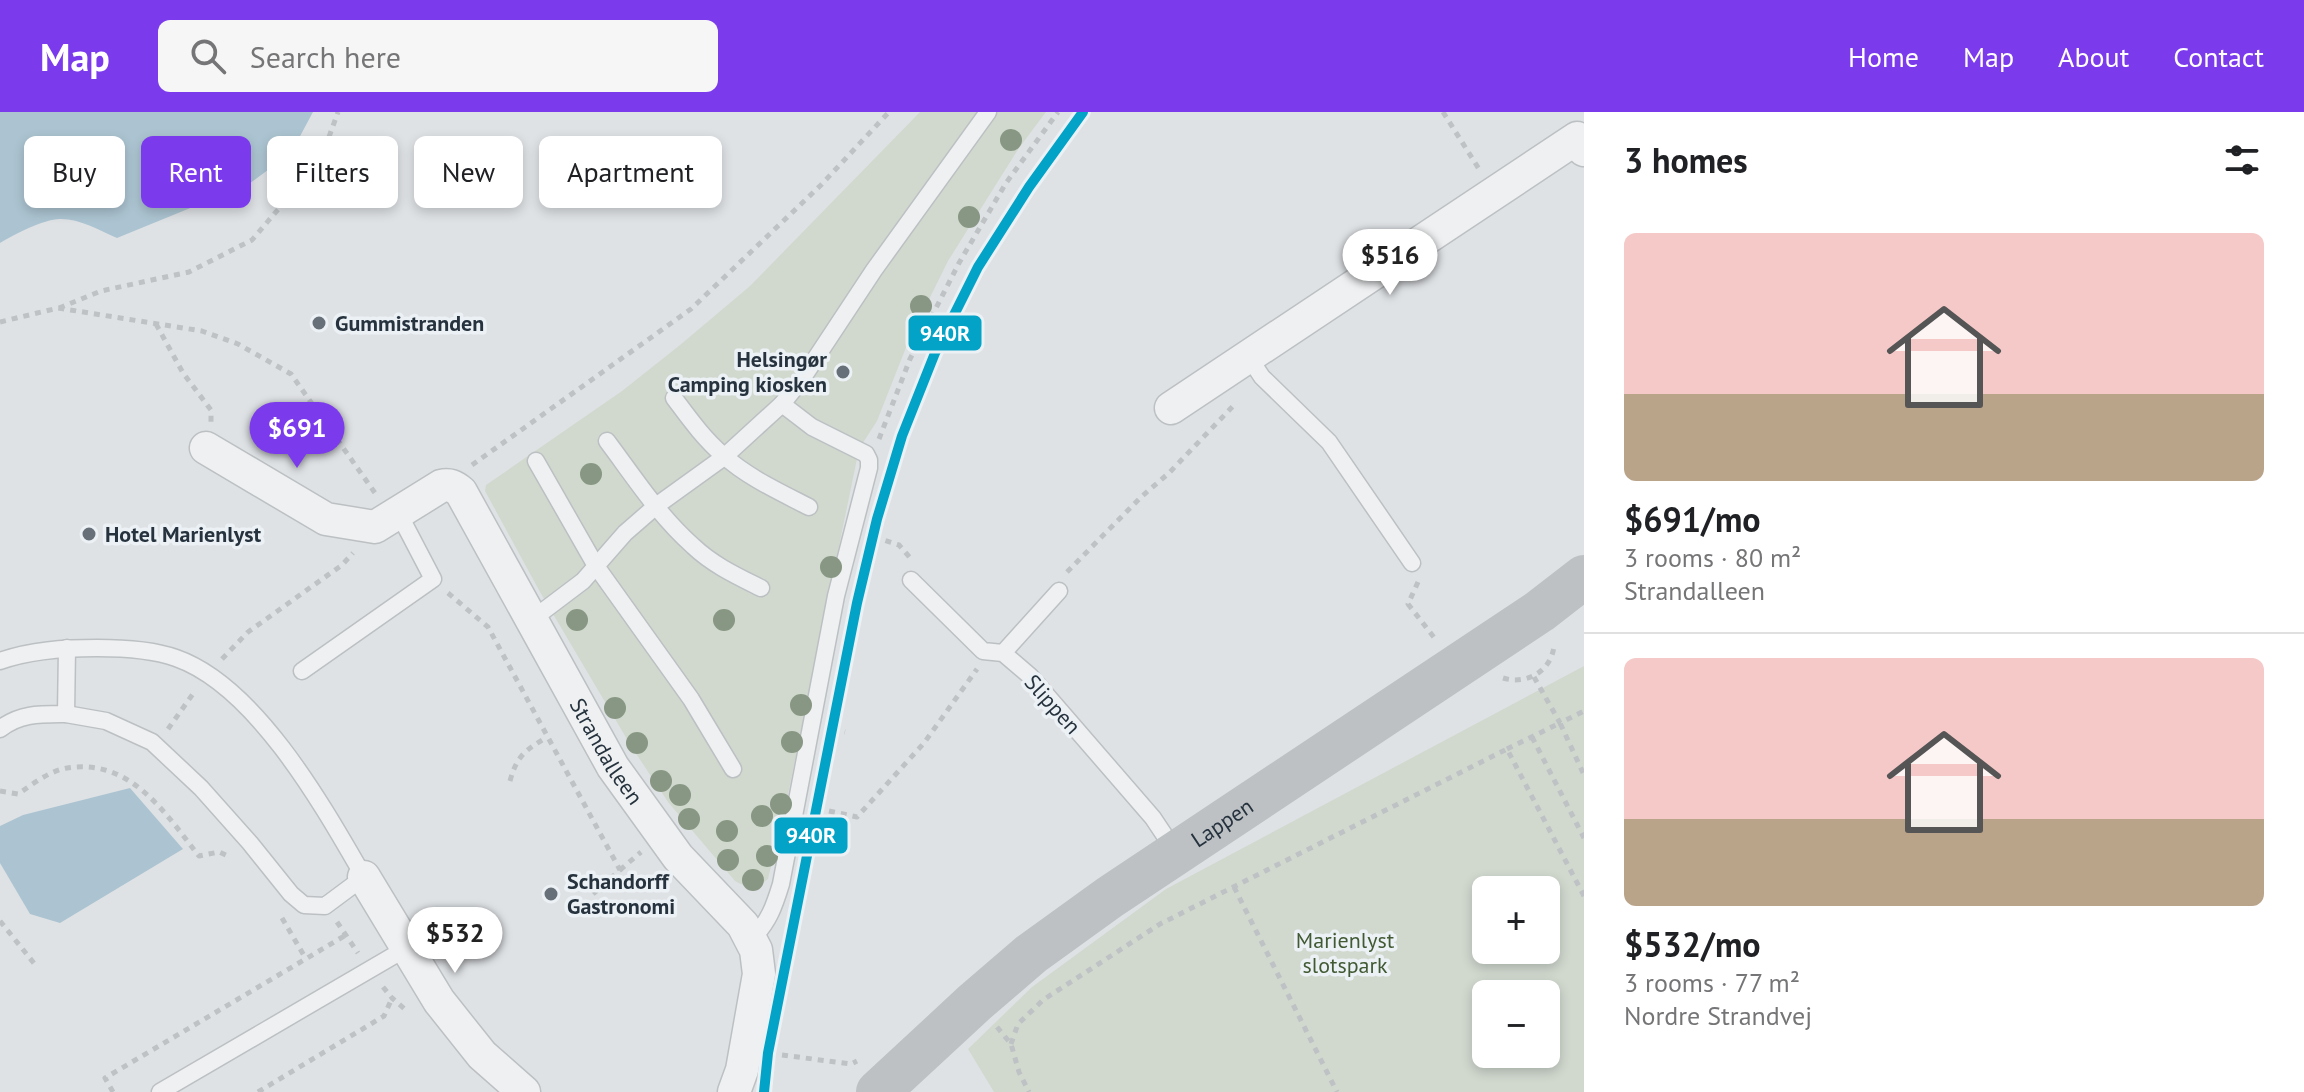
<!DOCTYPE html>
<meta charset="utf-8">
<style>
:root{--surface:#fff;--page:#f6f6f6;--text:#202124;--muted:#757577;--line:#e0e0e0;--accent:#7c3aed}
body{margin:0;font-family:"PT Sans",sans-serif;background:var(--page);color:var(--text);height:100vh;display:flex;flex-direction:column;font-size:30px;white-space:nowrap}
*{box-sizing:border-box;margin:0}
p{font-size:26px;color:var(--muted)}
.icon{flex:none;width:44px;height:44px;fill:none;stroke:currentColor;stroke-width:2;stroke-linecap:round;stroke-linejoin:round}
.map{position:relative;flex:1;overflow:hidden}
.drawer{display:flex;flex-direction:column;background:var(--surface);width:720px}
.drawer>*{flex:none}
.guide{position:absolute;left:24px;top:24px;width:760px;height:72px;display:flex;gap:16px}
.buttons{position:absolute;left:1472px;top:764px;display:grid;gap:16px}
.buttons a{display:grid;place-items:center;width:88px;height:88px;border-radius:12px;background:var(--surface);box-shadow:0 4px 12px #0003;font-size:40px}
.price{position:absolute;translate:-50% -68px;padding:0 18px;border-radius:28px;background:#fff;color:#222;font-size:26px;line-height:52px;filter:drop-shadow(0 2px 4px #0008)}
.price::after{content:'';position:absolute;left:50%;top:48px;width:24px;height:18px;margin-left:-12px;background:inherit;clip-path:polygon(0 0,100% 0,50% 100%)}
.price.active{background:var(--accent);color:#fff}
ul{padding:0;list-style:none}
li{display:grid;align-content:center;gap:16px;height:424px;padding:0 40px}
li+li{border-top:2px solid var(--line)}
li span{display:grid;place-items:center;height:248px;border-radius:12px;color:#555}
li>.icon{margin-inline-start:auto}
span .icon{width:144px;height:144px;fill:#fffc;stroke-width:1}
li b{font-size:34px}
h2{display:flex;justify-content:space-between;align-items:center;height:96px;padding:0 40px;font-size:34px}
.tag{padding:0 28px;border-radius:12px;background:var(--surface);box-shadow:0 4px 12px #0003;font-size:28px;line-height:72px}
.tag.active{background:var(--accent);color:#fff}
header{display:flex;align-items:center;gap:48px;box-sizing:border-box;height:112px;padding:0 40px;background:var(--accent);color:#fff}
header strong{font-size:38px}
nav{display:flex;gap:44px;margin-inline-start:auto;font-size:28px}
.search{width:560px;height:72px;background:var(--page);display:flex;align-items:center;gap:20px;box-sizing:border-box;padding:0 28px;border-radius:12px;color:var(--muted);font-size:30px}
main{display:flex;flex:1;min-height:0}
.map>svg:first-child{display:block}
.green{fill:#d1d9cf;fill-rule:evenodd}
.water{fill:#acc4d1}
.lines{fill:none;stroke-linecap:round;stroke-linejoin:round}
.service-casing{stroke:#bdc0c3;stroke-width:19}
.minor-casing{stroke:#bdc0c3;stroke-width:35}
.path{stroke:#bec2c4;stroke-width:5;stroke-dasharray:6 6;stroke-linecap:butt}
.service{stroke:#eef0f1;stroke-width:16}
.minor{stroke:#eef0f1;stroke-width:32}
.secondary{stroke:#bdc1c4;stroke-width:44}
.rail-1-casing{stroke:#ecf1f5;stroke-width:16}
.rail-1{stroke:#02a3c7;stroke-width:10}
.tree{fill:#889783}
.poi-dot{fill:#677078;stroke:#ecf1f5;stroke-width:3}
.labels{text-anchor:middle;stroke-width:7;stroke-linejoin:round;paint-order:stroke}
.poi-label{font-size:22px;font-weight:bold;fill:#26333e;stroke:#ecf1f5;text-anchor:start}
.street-label{font-size:22px;fill:#26333e;stroke:#ecf1f5}
.park-label{font-size:22px;fill:#415a33;stroke:#ecf1f5}
.line-badge{stroke:#ecf1f5;stroke-width:3}
.badge-label{font-size:22px;text-anchor:middle;font-weight:bold;fill:#fff}
</style>
<header>
<strong>Map</strong>
<div class="search"><svg class="icon" aria-label="search" viewBox="0 0 24 24"><circle cx="10" cy="10" r="6"/><path d="M15 15l6 6"/></svg>Search here</div>
<nav><a>Home</a><a>Map</a><a>About</a><a>Contact</a></nav>
</header>
<main>
<div class="map">
<svg width="1584" height="980" viewBox="0 0 1584 980">
<rect width="100%" height="100%" fill="#dfe2e5"/>
<g class="green">
<path d="M920,0H1046L1019,36L948,149L909,228L877,309L859,337L786,692L768,767C759,775 745,776 735,769L668,690L631,634L540,480L485,379L486,373L622,279L680,233L750,174Z"/>
<path d="M1584,554V980H994L968,937L1032,875L1166,777ZM1546,778V838H1486V778ZM1546,882V942H1486V882Z"/>
</g>
<g class="water">
<path d="M0,0H313L291,41L249,72L117,126C99,118 80,107 61,107C46,106 13,123 0,131Z"/>
<path d="M130,676L183,737L60,811L30,802L0,751V714L23,703Z"/>
</g>
<g class="lines">
<g class="service-casing">
<g id="service">
<path d="M1248,244L1262,265L1329,330L1412,451"/>
<path d="M674,286C689,306 704,327 723,343C747,365 780,380 809,395"/>
<path d="M607,329C634,365 659,404 693,434C713,453 737,464 761,476"/>
<path d="M536,349L596,454L691,587L733,657"/>
<path d="M911,468L983,539L1003,541L1030,564L1153,706L1175,739"/>
<path d="M530,509L583,469L625,421L656,394L724,345L782,292"/>
<path d="M1003,541L1059,479"/>
<path d="M0,549C31,538 64,536 97,536C122,536 151,537 176,546C256,574 323,694 364,765L325,794L304,793L291,782L250,731L201,676L152,630L106,609L66,602"/>
<path d="M302,559L433,467L398,400"/>
<path d="M0,617C20,601 41,602 66,602L67,536"/>
<path d="M752,827C769,809 774,795 781,772L836,484L869,356V348L866,342L812,315L782,292L802,267L874,158L988,0"/>
<path d="M160,980L405,837"/>
</g>
</g>
<g class="minor-casing">
<g id="minor">
<path d="M1171,296L1577,26L1584,38"/>
<path id="s1" d="M206,336L326,407L375,415L441,374C449,372 454,374 461,380L613,655L678,745L743,813L756,838L759,862L742,958L734,980"/>
<path d="M364,765L439,889L482,943L524,980"/>
</g>
</g>
<g class="path">
<path d="M1443,0L1479,57"/>
<path d="M59,196L101,179L189,160L252,128L321,47L338,0"/>
<path d="M0,210L58,196L202,219L238,232L291,262L375,381"/>
<path d="M156,212L183,261L211,298V310"/>
<path d="M879,327L910,247L959,151L1006,71L1058,0"/>
<path d="M472,353L691,197L821,73L889,0"/>
<path d="M874,425L899,433L912,448"/>
<path d="M1067,460L1141,385L1169,361L1235,292"/>
<path d="M1418,470L1408,492L1436,528"/>
<path d="M448,481L488,515L620,758L593,782"/>
<path d="M222,547L248,520L342,453L353,441"/>
<path d="M1534,565L1560,611L1584,599"/>
<path d="M1503,566C1526,573 1551,560 1554,534"/>
<path d="M168,617L195,579"/>
<path d="M833,617L845,620"/>
<path d="M1532,625L1584,726"/>
<path d="M1507,637L1560,611L1584,663"/>
<path d="M510,669C517,643 526,638 547,625"/>
<path d="M0,679L18,682C33,672 49,659 67,656C131,646 165,701 199,744L219,740L230,745"/>
<path d="M829,699L857,705L924,631L977,557"/>
<path d="M620,758L641,740"/>
<path d="M1234,775L1337,980"/>
<path d="M282,806L306,847"/>
<path d="M0,809L37,855"/>
<path d="M337,810L358,841"/>
<path d="M383,875L392,886L407,899"/>
<path d="M997,915L1011,932L1019,960L1029,980"/>
<path d="M1011,932L1018,912L1043,888L1160,812L1507,637L1584,784"/>
<path d="M782,943L851,952L857,949"/>
<path d="M113,980L105,966L346,823"/>
<path d="M258,980L384,904L392,886"/>
</g>
<use href="#service" class="service"/>
<use href="#minor" class="minor"/>
<path class="secondary" id="s2" d="M878,980L974,891L1031,842L1110,785L1540,499L1584,465"/>
<g class="rail-1-casing">
<path id="rail-1" d="M764,980L768,941L857,491L877,407L902,324L935,241L978,155L1029,75L1083,0"/>
</g>
<use href="#rail-1" class="rail-1"/>
</g>
<g class="tree">
<circle cx="1011" cy="28" r="11"/>
<circle cx="969" cy="105" r="11"/>
<circle cx="921" cy="194" r="11"/>
<circle cx="591" cy="362" r="11"/>
<circle cx="831" cy="455" r="11"/>
<circle cx="577" cy="508" r="11"/>
<circle cx="724" cy="508" r="11"/>
<circle cx="801" cy="593" r="11"/>
<circle cx="615" cy="596" r="11"/>
<circle cx="792" cy="630" r="11"/>
<circle cx="637" cy="631" r="11"/>
<circle cx="661" cy="669" r="11"/>
<circle cx="680" cy="683" r="11"/>
<circle cx="781" cy="692" r="11"/>
<circle cx="762" cy="704" r="11"/>
<circle cx="689" cy="707" r="11"/>
<circle cx="727" cy="719" r="11"/>
<circle cx="767" cy="744" r="11"/>
<circle cx="728" cy="748" r="11"/>
<circle cx="753" cy="768" r="11"/>
</g>
<g class="poi-dot">
<circle cx="319" cy="211" r="8"/>
<circle cx="843" cy="260" r="8"/>
<circle cx="89" cy="422" r="8"/>
<circle cx="551" cy="782" r="8"/>
</g>
<g class="labels">
<g class="poi-label">
<text x="335" y="219">Gummistranden</text>
<text x="827" y="255" text-anchor="end">Helsingør<tspan x="827" dy="25">Camping kiosken</tspan></text>
<text x="105" y="430">Hotel Marienlyst</text>
<text x="567" y="777">Schandorff<tspan x="567" dy="25">Gastronomi</tspan></text>
</g>
<g class="street-label">
<text transform="translate(1053 592) rotate(48)" y="8">Slippen</text>
<text dy="8" stroke="none"><textPath href="#s1" startOffset="586">Strandalleen</textPath></text>
<text dy="8" stroke="none"><textPath href="#s2" startOffset="438">Lappen</textPath></text>
</g>
<g class="park-label">
<text x="1345" y="836">Marienlyst<tspan x="1345" dy="25">slotspark</tspan></text>
</g>
</g>
<g class="line-badge">
<rect x="907" y="202" width="76" height="38" rx="8" fill="#02a3c7"/>
<rect x="773" y="704" width="76" height="39" rx="8" fill="#02a3c7"/>
</g>
<g class="badge-label">
<text x="945" y="229">940R</text>
<text x="811" y="731">940R</text>
</g>
</svg>
<div class="buttons">
<a>+</a>
<a>−</a>
</div>
<b class="price" style="left:1390px;top:185px">$516</b>
<b class="price active" style="left:297px;top:358px">$691</b>
<b class="price" style="left:455px;top:863px">$532</b>
<div class="guide">
<a class="tag">Buy</a>
<a class="tag active">Rent</a>
<a class="tag">Filters</a>
<a class="tag">New</a>
<a class="tag">Apartment</a>
</div>
</div>
<section class="drawer">
<h2>3 homes<svg class="icon" aria-label="filters" viewBox="0 0 24 24"><path d="M4 7h16M4 17h16"/><circle cx="9" cy="7" r="2"/><circle cx="15" cy="17" r="2"/></svg></h2>
<ul>
<li><span style="background:linear-gradient(#f6c9c9 65%,#b9a48a 0)"><svg class="icon" aria-label="home" viewBox="0 0 24 24"><path d="M3 11l9-7 9 7M6 9v11h12V9"/></svg></span><div><b>$691/mo</b><p>3 rooms · 80 m²</p><p>Strandalleen</p></div></li>
<li><span style="background:linear-gradient(#f6c9c9 65%,#b9a48a 0)"><svg class="icon" aria-label="home" viewBox="0 0 24 24"><path d="M3 11l9-7 9 7M6 9v11h12V9"/></svg></span><div><b>$532/mo</b><p>3 rooms · 77 m²</p><p>Nordre Strandvej</p></div></li>
</ul>
</section>
</main>
